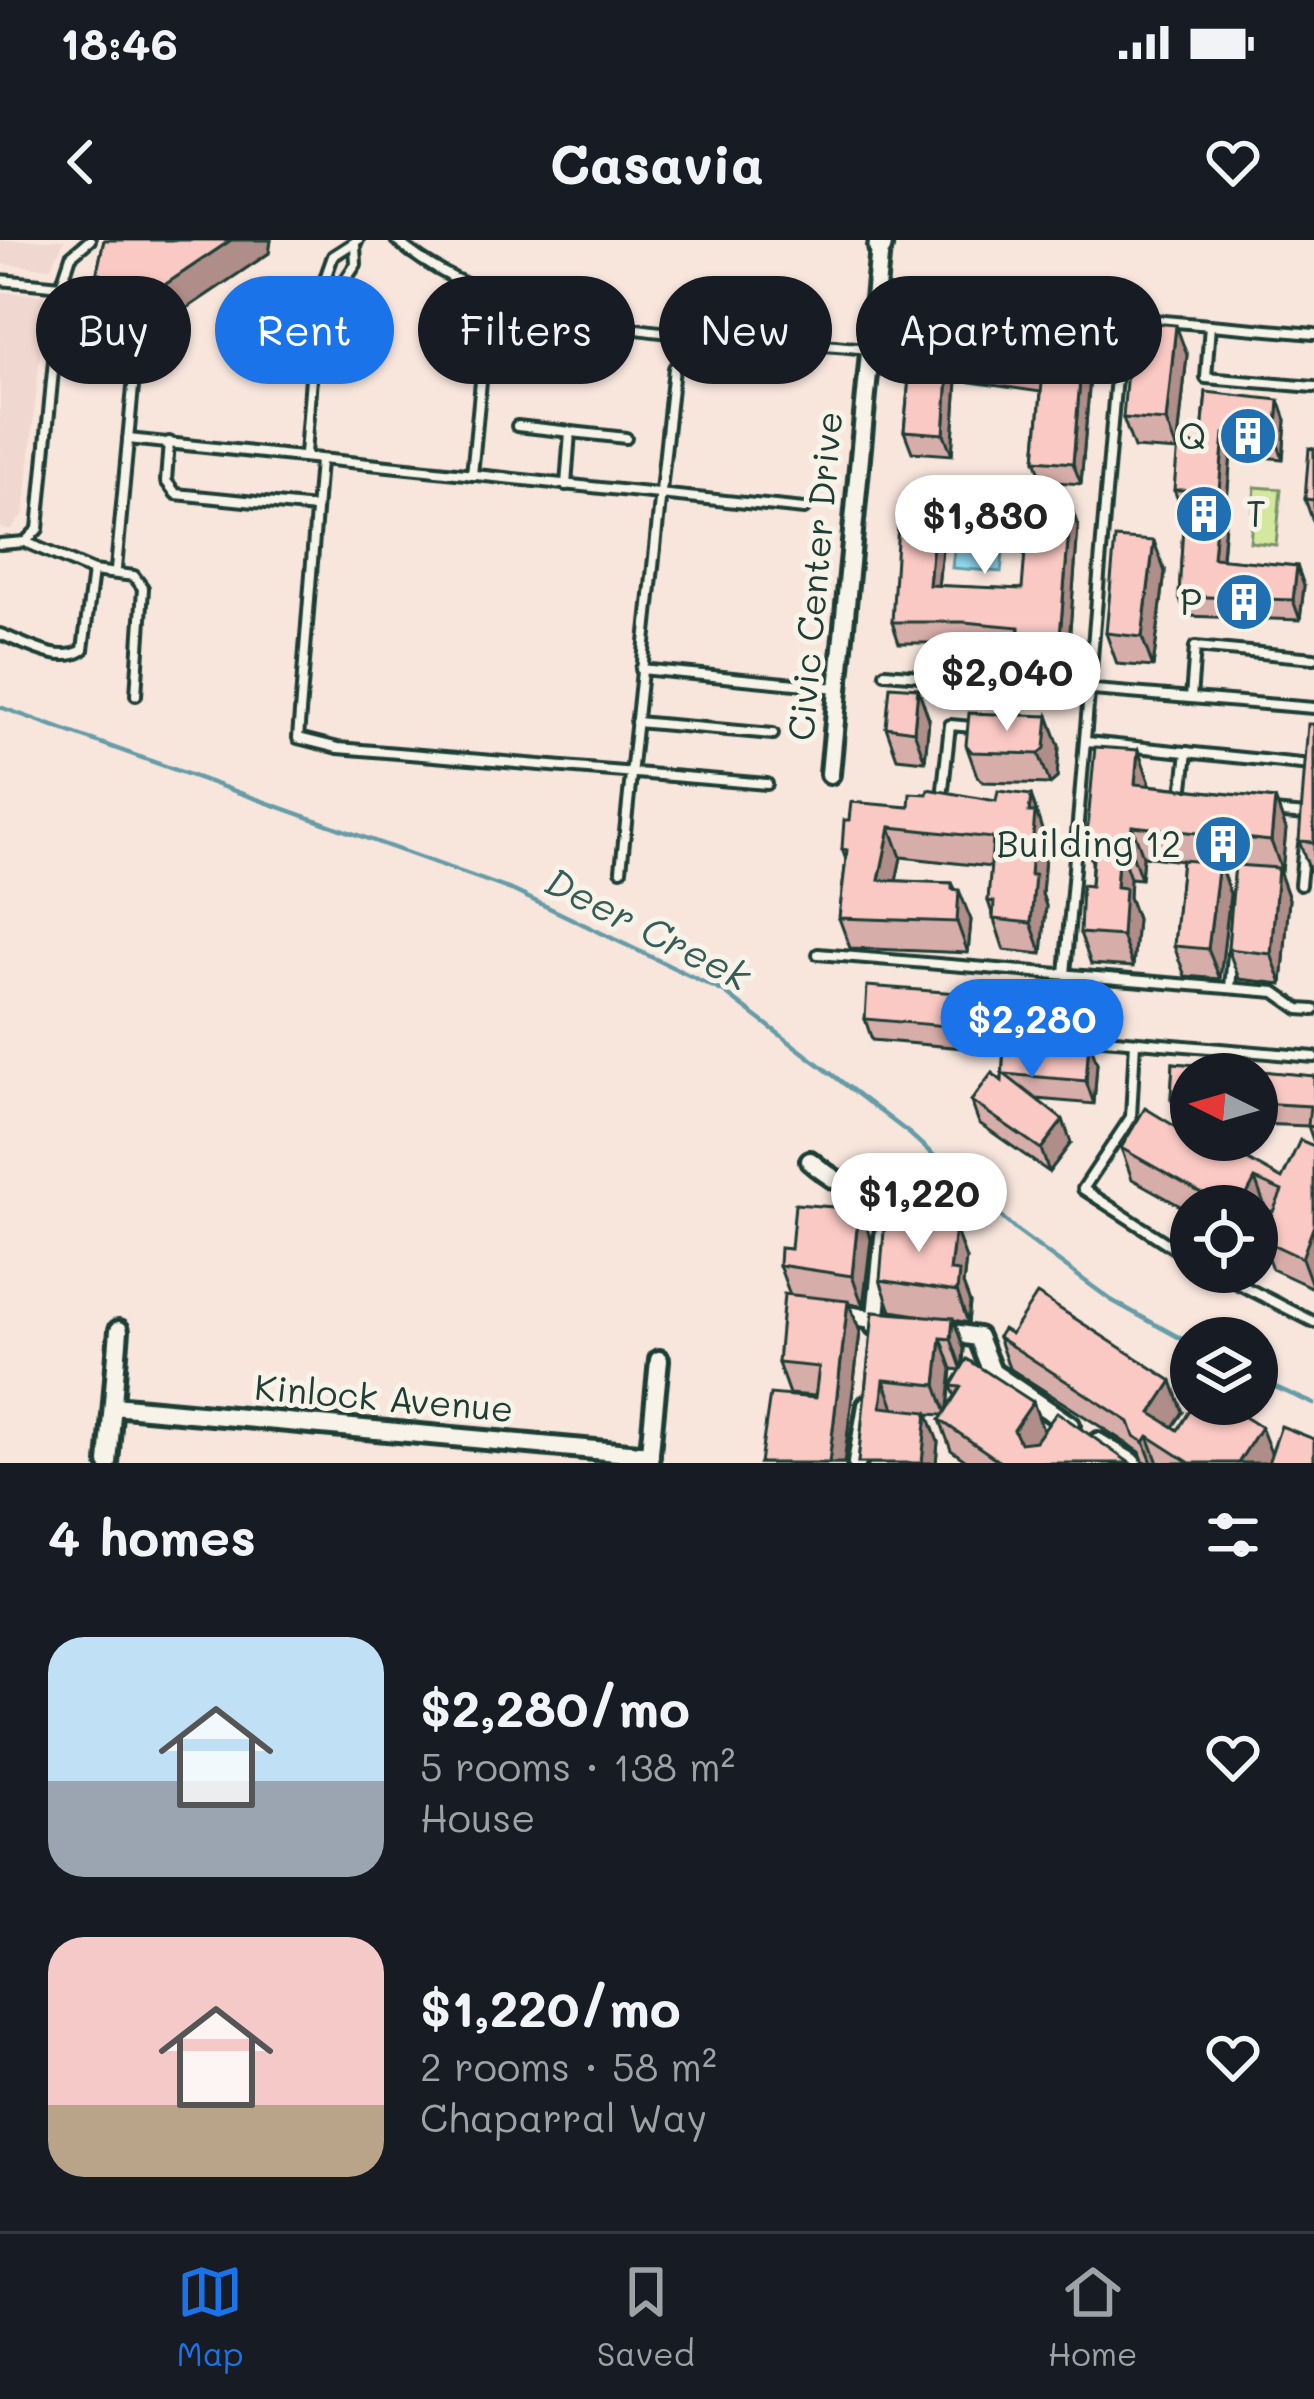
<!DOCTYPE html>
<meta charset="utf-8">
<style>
:root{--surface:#171b24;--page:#242831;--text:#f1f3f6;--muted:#9ea1a6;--line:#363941;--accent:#1a73e8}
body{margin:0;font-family:Mali,sans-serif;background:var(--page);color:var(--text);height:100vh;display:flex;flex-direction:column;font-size:45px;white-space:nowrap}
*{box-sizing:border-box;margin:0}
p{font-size:39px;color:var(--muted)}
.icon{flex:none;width:66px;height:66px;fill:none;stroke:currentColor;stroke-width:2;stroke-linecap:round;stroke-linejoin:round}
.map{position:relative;height:1223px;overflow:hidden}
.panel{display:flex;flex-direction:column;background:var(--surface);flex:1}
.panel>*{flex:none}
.guide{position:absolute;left:36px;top:36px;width:1242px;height:108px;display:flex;gap:24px}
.needle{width:78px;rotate:275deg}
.fabs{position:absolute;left:1170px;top:813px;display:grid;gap:24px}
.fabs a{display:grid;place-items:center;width:108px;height:108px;border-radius:50%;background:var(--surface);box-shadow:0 3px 9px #0004;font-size:60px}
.price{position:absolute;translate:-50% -102px;padding:0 27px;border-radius:42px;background:#fff;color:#222;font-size:39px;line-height:78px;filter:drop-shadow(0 3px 6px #0008)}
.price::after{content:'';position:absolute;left:50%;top:72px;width:36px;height:27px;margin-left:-18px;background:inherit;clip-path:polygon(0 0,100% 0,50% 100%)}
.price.selected{background:var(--accent);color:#fff}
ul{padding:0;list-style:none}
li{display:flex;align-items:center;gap:36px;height:300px;padding:0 48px}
li span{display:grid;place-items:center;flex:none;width:336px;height:240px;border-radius:36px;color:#555}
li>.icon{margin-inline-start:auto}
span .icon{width:144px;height:144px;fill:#fffc;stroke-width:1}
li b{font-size:51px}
h2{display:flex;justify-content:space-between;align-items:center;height:144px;padding:0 48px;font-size:51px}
.chip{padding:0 42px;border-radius:54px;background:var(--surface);box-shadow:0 3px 9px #0004;font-size:42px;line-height:108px}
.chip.selected{background:var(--accent);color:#fff}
.status{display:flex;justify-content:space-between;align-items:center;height:84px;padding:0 60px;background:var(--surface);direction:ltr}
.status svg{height:33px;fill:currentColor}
header{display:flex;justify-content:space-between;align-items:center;height:156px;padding:0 48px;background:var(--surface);font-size:54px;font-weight:700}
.tabs{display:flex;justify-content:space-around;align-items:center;height:168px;border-top:3px solid var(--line);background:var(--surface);font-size:33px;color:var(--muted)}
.tabs a{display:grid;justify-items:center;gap:6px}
.tabs .selected{color:var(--accent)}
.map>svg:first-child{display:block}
.built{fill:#f0d7d0}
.green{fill:#d3e89d;stroke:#799268;stroke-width:3}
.water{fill:#93dcf4;stroke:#659ca7;stroke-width:3}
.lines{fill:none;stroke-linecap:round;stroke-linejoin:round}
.stream{stroke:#659ca7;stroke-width:4.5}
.service-casing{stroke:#1f3d34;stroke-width:16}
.minor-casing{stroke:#1f3d34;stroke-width:26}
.tertiary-casing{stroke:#1f3d34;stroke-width:30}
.service{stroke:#f7f3e8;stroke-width:8}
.minor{stroke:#f7f3e8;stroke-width:16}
.tertiary{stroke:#f7f3e8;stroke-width:21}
.wall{fill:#d7ada9;stroke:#1f3d34;stroke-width:3;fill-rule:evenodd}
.shaded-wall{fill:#af8d89;stroke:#1f3d34;stroke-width:3}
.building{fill:#fac9c4;stroke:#1f3d34;stroke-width:3}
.labels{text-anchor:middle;stroke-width:10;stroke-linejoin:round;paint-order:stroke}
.poi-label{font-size:36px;fill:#1f3d34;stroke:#f7f3e8;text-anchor:end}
.street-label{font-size:36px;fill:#1f3d34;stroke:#f7f3e8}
.water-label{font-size:39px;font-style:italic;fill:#365d5a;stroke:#f7f3e8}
</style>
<div class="status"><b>18:46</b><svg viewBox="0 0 49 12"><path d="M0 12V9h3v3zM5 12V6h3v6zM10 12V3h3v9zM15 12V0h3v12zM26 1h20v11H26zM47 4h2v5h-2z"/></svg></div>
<header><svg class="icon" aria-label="back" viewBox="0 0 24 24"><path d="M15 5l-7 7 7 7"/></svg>Casavia<svg class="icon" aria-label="heart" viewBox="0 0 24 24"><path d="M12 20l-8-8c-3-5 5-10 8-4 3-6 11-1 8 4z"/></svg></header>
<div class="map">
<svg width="1314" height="1223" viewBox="0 0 1314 1223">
<rect width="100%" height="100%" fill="#f8e6dd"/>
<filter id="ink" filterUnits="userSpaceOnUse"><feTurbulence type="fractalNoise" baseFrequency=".00833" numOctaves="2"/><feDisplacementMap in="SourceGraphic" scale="24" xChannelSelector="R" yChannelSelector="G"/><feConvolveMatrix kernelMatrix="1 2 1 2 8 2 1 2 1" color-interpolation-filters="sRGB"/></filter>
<g filter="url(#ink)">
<g class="built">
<path d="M0,0H65L50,28L0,24Z"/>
<path d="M0,52L46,55L24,274L11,289L0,288Z"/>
</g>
<path class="green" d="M1255,247L1281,249L1276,305L1250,302Z"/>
<path class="water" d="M956,291L1005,295L1001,332L952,328Z"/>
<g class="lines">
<g class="stream">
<path d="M0,467L514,651L724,752L910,894L1017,991L1111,1060L1191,1104"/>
<path d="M1257,1139L1314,1164"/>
</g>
<g class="service-casing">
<g id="service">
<path d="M396,0C514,101 720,94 869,109"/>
<path d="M0,40L61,46"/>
<path d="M921,60L1314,94"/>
<path d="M320,78L356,24L355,5"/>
<path d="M1210,85L1206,138L1314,147"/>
<path d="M517,186L626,198"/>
<path d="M128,199L804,269"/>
<path d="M169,202L166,241L176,254L315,268"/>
<path d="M305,214L317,61L333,16L358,0"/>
<path d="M320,221L298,498L338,508L767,544"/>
<path d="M472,235L486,89"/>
<path d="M566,245L570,192"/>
<path d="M25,302L93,331"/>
<path d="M0,304L25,302L38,289L61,46L71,16L90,0"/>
<path d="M116,329L137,104"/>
<path d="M0,394C25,403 59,425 83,410L93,331L134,336L143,348L136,455"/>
<path d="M641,429L837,448"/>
<path d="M885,433L1314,468"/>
<path d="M1191,458L1195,407L1314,418"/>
<path d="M636,482L773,494"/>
<path d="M1087,502L1311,525"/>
<path d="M1182,556L1187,512"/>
<path d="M942,558L950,485L973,487"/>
<path d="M1272,572L1307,575"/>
<path d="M621,630L674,128"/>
<path d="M1300,645L1304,604"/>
<path d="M818,714L1275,752L1299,769L1314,770"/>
<path d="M1065,734L1121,78"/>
<path d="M1230,748L1233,714"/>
<path d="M1045,794L1314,817"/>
<path d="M1135,802L1131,877L1083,949L1191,1019"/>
<path d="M1215,1032L1314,1082"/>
</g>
</g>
<g class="minor-casing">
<g id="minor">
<path d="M830,534L880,7"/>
<path d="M810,921C835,944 862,950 886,977L875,1086"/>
<path d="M834,1072L891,1083"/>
<path d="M940,1091L978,1097L992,1132L1070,1185"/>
<path d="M113,1166L650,1215"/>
<path d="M1098,1202L1133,1223"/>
<path d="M649,1222L659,1120"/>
<path d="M108,1223L119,1090"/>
<path d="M857,1223L867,1165"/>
</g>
</g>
<g class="tertiary-casing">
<path id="tertiary" d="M880,7L881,0"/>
</g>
<use href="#service" class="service"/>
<use href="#minor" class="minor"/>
<use href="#tertiary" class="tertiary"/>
</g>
<g class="wall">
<path d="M104,0H271L269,13L162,85L111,81L100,50L101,43L97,32Z"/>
<path d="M915,76L1092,113L1081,244L1043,241L1035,220L1041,152L957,140L952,215L912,212L904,191Z"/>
<path d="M1187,115L1177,211L1134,208L1123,178Z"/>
<path d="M1206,152L1286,180L1283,219L1231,214L1222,319L1297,326L1304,346L1300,380L1186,376L1179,356L1184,270L1182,269L1174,250L1201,205Z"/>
<path d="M1314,209V284L1305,259Z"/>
<path d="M1071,266L1078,287L1068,416L1026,413L1024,407L972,403H899L892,382L944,290L938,346L1022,349Z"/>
<path d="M1165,332L1153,427L1117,424L1106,393Z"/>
<path d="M1048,476L1059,506L1057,538L1050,544L983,542L977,536L966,505Z"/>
<path d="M929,479L925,521L897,518L886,487Z"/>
<path d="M1314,484V632L1310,631L1299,601Z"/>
<path d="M1138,510L1149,541V545L1275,559L1286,589L1282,631H1279L1289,659L1282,744L1239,739L1228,709L1235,626L1220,625L1230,654L1220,739L1185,736L1174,706L1182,621L1143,616L1141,639L1130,638L1129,657L1137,679L1133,727L1091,724L1080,693L1091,646L1092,622L1086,604Z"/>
<path d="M1031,555L1046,603L1042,654L1046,666L1042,714L1004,710L988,661L991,627L901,617L896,641L952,643L971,680L968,713L850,708L839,678L846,620L842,609L849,580L909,567L996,561Z"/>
<path d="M995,756L1002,776L1000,811L872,800L865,779Z"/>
<path d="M1005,789L1097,823L1094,864L1036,859L1063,880L1071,903L1049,932L979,883L971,861L1002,841Z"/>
<path d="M1173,823L1314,836V903L1308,886L1257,884V834H1191V880L1178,879L1171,858Z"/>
<path d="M1191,900L1282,939L1313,1048L1272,1029L1261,999L1273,972L1257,966H1191V972L1132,939L1121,908Z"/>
<path d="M871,999L863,1066L850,1064L860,1092L844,1223H760L816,1156L789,1154L778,1123L790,1055L779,1025L791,1009Z"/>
<path d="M966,1019L963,1044L970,1063L968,1083L954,1080L964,1109L963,1126L1033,1162L1043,1191L1130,1223H969L951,1210L940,1180L943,1175L927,1174L938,1202L936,1223H858L873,1072L924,1076L891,1071L880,1040ZM952,1129L961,1130L951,1146L955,1156L948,1167Z"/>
<path d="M1011,1094L1183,1172L1173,1187L1178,1190L1314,1223H1144L1140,1212L1009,1128L998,1097Z"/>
</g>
<g class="shaded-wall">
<path d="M231,0H271L269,13L162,85L151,54Z"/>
<path d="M1176,85L1187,115L1177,211L1166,181Z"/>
<path d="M1084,92L1092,113L1081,244L1073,223Z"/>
<path d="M949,119L957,140L952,215L944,194Z"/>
<path d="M1279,160L1286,180L1283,219L1276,199Z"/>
<path d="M1224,194L1231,214L1220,338L1213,318Z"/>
<path d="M1071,266L1078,287L1068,416L1060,396Z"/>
<path d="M936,269L944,290L936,366L929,345Z"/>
<path d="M1154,301L1165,332L1153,427L1142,397Z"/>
<path d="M1297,326L1304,346L1300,380L1293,360Z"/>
<path d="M918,448L929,479L925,521L914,491Z"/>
<path d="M1048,476L1059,506L1057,538L1050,544L1039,514Z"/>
<path d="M1138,510L1149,541L1147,575L1135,544Z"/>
<path d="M1031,555L1046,603L1042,654L1046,666L1042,714L1031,683L1029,572Z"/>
<path d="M1275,559L1286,589L1282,631L1271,601Z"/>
<path d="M1132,586L1143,616L1141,639L1130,608Z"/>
<path d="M890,587L901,617L890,671L879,640Z"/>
<path d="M1119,607L1130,638L1129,657L1137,679L1133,727L1122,696L1116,647Z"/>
<path d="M1219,623L1230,654L1220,739L1208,709Z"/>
<path d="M1278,628L1289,659L1282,744L1271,714Z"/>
<path d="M952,643L959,659V650L971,680L968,713L957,682Z"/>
<path d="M995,756L1002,776L1000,811L992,790Z"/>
<path d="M1089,800L1097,823L1094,864L1086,841Z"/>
<path d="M1063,880L1071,903L1049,932L1041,909Z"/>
<path d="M1255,939L1266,969L1257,988V966H1241Z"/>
<path d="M859,969L871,999L863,1066L852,1036Z"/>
<path d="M1314,985V1045L1313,1048L1302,1018Z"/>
<path d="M955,988L966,1019L963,1044L970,1063L968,1083L950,1031Z"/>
<path d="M848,1061L860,1092L844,1223H829Z"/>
<path d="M953,1078L964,1109L962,1130L951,1099Z"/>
<path d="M941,1098L952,1129L947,1176L936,1145Z"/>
<path d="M884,1140L895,1171L881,1167Z"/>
<path d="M1172,1141L1183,1172L1162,1203L1151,1173Z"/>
<path d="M1033,1162L1044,1193L1026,1221L1014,1190Z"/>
<path d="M927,1172L938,1202L936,1223H922Z"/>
<path d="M1261,1187L1273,1218L1269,1223H1238Z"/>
<path d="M1148,1196L1158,1223H1152L1144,1202Z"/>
</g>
<g class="building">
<path d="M104,0H231L151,54L100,50L102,35L97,32Z"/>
<path d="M915,76L1046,93V89L1084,92L1073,223L1035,220L1043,132L949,119L944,194L904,191Z"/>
<path d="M1131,81L1176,85L1166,181L1123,178Z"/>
<path d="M1206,152L1279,160L1276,199L1224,194L1213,318L1297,326L1293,360L1179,356L1185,250H1174L1178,203L1201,205Z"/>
<path d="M1309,208L1314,209V260L1305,259Z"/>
<path d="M1029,263L1071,266L1060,396L1019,392V387L964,382H892L899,267L936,269L929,345L1022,349Z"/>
<path d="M1115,298L1154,301L1142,397L1106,393Z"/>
<path d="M890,446L918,448L914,491L886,487Z"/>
<path d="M969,473L1048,476L1045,508L1039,514L972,512L966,505Z"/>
<path d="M1308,484H1314V602L1299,601Z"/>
<path d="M1095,507L1138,510L1135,544L1275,559L1271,601L1132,586L1130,608L1119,607L1116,647L1125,648L1122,696L1080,693L1082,645L1091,646L1094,605L1086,604Z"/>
<path d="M928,549L996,561L998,551L1031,555L1029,572H1035L1030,635H1035L1031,683L993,679L994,662L988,661L993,598L890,587L879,640L952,643V649L959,650L957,682L839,678L847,610L842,609L844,580H849L851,562L909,567L910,553L927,554Z"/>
<path d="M1182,620L1219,623L1208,709L1174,706Z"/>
<path d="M1235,625L1278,628L1271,714L1228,709Z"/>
<path d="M867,746L995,756L992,790L865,779Z"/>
<path d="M1005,789L1089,800L1086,841L1004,834L1063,880L1041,909L971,861L992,833L1002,841Z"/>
<path d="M1173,823L1314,836V887L1308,886L1310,866L1257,863V834H1191V859L1171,858Z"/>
<path d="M1145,868L1191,896V900L1200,902L1202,900H1212L1282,939L1300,900L1314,906V985L1302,1018L1261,999L1282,951L1255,939L1241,966H1224L1121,908Z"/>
<path d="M795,964L859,969L852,1036L779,1025L780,1008L791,1009Z"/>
<path d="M885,979L955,988L950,1031L959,1032L957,1052L880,1040Z"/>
<path d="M784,1054L848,1061L829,1223H760L770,1154L815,1158L819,1127L778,1123Z"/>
<path d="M1037,1054L1172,1141L1151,1173L1178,1190L1194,1164H1224L1261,1187L1238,1223H1190L1148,1196L1144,1202L1134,1196L1129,1182L998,1097L1003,1089L1011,1094Z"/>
<path d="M873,1072L953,1078L951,1099L941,1098L936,1145L884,1140L881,1167L927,1172L922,1223H858Z"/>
<path d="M967,1119L1033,1162L1014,1190L1020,1203L1036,1201L1057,1172L1130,1223H1002L940,1180L961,1147L951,1146Z"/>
<path d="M1281,1186L1314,1199V1223H1268Z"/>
</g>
</g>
<defs>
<g id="building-disc" transform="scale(3)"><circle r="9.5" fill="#1f6fb2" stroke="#f7f3e8"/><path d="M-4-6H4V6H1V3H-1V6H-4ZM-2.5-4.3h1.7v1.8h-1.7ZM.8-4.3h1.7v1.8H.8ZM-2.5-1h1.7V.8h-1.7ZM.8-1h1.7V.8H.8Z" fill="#fff"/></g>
</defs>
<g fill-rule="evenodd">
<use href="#building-disc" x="1248" y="196"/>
<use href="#building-disc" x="1204" y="274"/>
<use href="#building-disc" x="1244" y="362"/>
<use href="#building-disc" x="1223" y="604"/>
</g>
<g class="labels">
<g class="poi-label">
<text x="1206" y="209">Q</text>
<text x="1246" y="287" text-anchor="start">T</text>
<text x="1202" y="375">P</text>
<text x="1181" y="617">Building 12</text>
</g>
<g class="street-label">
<text transform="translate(815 336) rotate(-85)" y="13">Civic Center Drive</text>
<text transform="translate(384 1158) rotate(5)" y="13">Kinlock Avenue</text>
</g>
<g class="water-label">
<text transform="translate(648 689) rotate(27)" y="14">Deer Creek</text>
</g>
</g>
</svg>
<div class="fabs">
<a><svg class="needle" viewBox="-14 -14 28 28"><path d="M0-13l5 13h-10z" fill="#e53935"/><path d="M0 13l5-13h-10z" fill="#9ea1a6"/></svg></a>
<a><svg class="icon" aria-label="locate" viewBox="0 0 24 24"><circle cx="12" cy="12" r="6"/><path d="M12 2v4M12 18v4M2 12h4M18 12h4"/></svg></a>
<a><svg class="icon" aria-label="layers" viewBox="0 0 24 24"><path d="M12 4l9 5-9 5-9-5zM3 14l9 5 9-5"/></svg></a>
</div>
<b class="price" style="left:985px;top:337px">$1,830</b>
<b class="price" style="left:1007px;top:494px">$2,040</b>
<b class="price selected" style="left:1032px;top:841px">$2,280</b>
<b class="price" style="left:919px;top:1015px">$1,220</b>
<div class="guide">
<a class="chip">Buy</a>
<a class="chip selected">Rent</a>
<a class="chip">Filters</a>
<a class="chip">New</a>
<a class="chip">Apartment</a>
</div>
</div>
<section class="panel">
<h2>4 homes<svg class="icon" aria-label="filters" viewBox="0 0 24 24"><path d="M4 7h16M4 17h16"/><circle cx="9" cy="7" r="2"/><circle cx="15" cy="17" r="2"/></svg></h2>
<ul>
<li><span style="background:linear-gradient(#bfe0f5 60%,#9aa5b1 0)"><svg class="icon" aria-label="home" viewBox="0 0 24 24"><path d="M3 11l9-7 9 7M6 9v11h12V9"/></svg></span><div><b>$2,280/mo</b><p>5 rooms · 138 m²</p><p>House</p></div><svg class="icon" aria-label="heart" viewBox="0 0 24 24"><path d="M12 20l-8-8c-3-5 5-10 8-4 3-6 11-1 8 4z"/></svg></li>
<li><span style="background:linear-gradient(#f6c9c9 70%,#b9a48a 0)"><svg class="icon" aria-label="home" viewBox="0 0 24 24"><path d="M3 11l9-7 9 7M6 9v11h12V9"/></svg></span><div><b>$1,220/mo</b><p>2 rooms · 58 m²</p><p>Chaparral Way</p></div><svg class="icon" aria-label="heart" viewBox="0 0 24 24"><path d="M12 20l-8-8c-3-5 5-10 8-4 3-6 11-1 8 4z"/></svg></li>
</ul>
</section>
<nav class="tabs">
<a class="selected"><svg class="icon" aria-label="map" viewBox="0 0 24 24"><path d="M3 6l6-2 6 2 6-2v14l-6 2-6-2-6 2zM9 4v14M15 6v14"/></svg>Map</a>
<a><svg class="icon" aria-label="saved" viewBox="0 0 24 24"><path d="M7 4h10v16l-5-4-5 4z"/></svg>Saved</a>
<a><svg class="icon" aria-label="home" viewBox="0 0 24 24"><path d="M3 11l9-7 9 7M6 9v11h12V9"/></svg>Home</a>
</nav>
